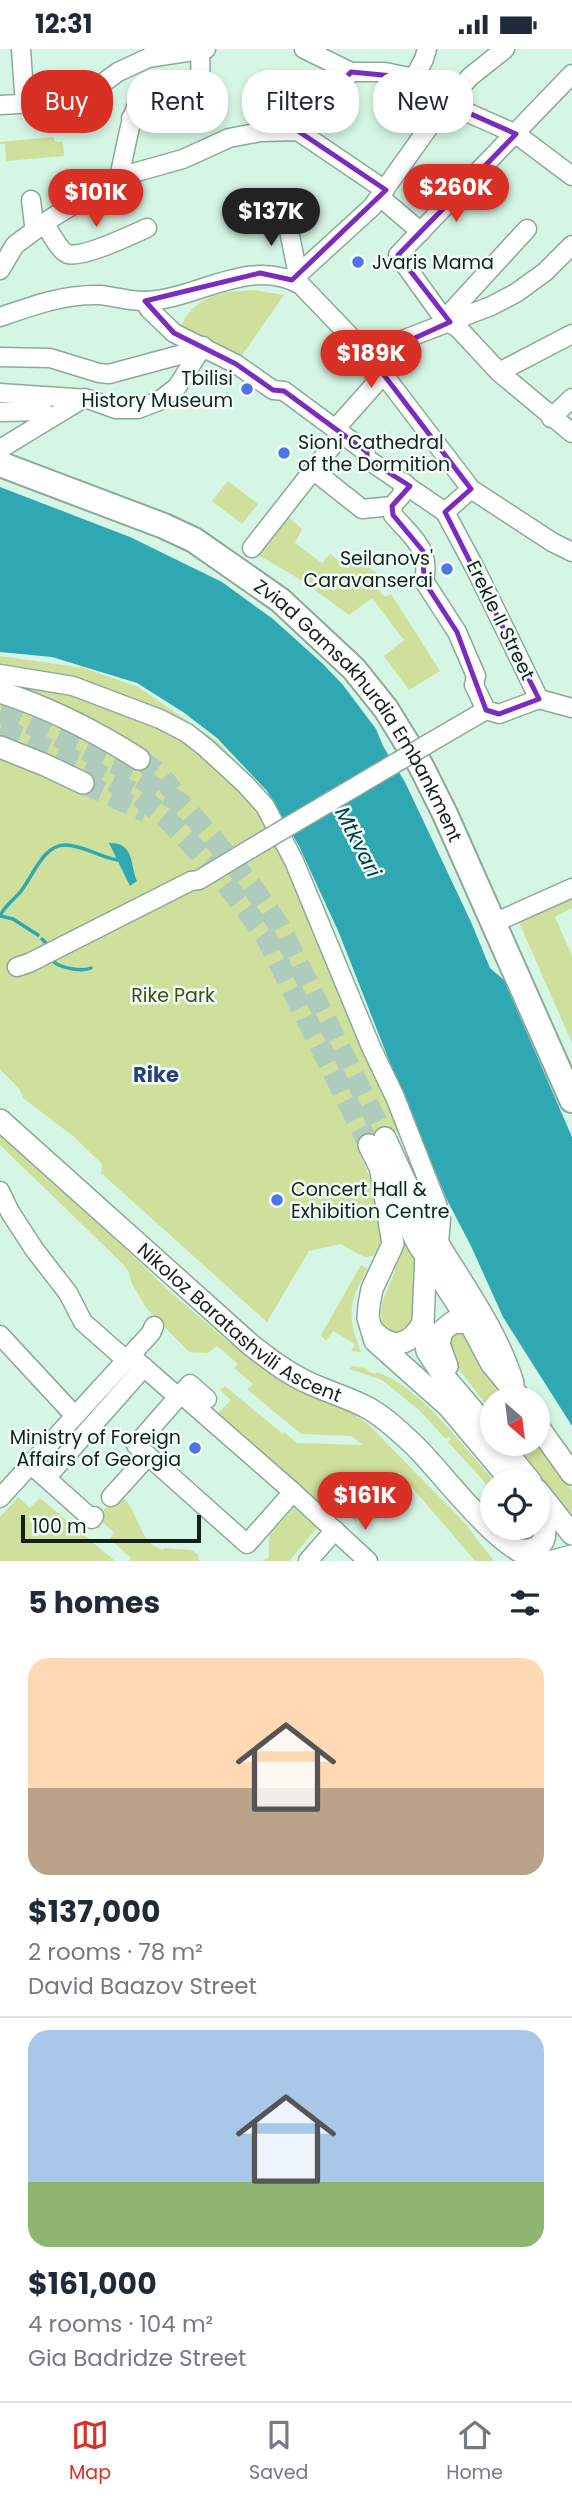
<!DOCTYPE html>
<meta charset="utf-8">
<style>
:root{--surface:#fff;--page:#f2f2f3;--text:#1f2937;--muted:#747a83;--line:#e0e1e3;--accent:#d93025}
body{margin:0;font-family:Poppins,sans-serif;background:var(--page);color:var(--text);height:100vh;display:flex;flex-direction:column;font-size:26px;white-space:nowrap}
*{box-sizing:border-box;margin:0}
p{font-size:23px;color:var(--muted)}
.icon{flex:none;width:38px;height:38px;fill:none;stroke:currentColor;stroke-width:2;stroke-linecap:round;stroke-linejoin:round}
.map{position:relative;height:1512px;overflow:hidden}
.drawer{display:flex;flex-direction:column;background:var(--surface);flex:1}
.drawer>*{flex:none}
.top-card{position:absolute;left:21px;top:21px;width:530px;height:63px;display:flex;gap:14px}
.needle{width:46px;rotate:152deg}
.tools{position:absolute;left:480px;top:1337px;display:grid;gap:14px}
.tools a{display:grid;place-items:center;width:70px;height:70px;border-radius:50%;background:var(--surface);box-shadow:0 4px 10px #0003;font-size:35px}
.scale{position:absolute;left:21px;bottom:18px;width:180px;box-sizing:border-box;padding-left:7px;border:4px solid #14201a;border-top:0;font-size:19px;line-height:24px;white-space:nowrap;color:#14201a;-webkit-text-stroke:5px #f1fef7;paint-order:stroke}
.price{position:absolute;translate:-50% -60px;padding:0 16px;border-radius:24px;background:var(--accent);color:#fff;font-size:23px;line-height:46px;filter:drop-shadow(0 2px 4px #0008)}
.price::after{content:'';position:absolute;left:50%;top:42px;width:21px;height:16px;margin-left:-10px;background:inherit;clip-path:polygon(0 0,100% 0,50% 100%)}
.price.current{background:#222;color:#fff}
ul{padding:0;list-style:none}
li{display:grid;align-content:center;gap:14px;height:371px;padding:0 28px}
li+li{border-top:2px solid var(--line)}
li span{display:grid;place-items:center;height:217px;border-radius:21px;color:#555}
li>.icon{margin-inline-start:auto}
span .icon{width:126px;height:126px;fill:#fffc;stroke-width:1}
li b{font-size:30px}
h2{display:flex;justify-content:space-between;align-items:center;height:84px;padding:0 28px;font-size:30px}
.pill{padding:0 24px;border-radius:28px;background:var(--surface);box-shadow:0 4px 10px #0003;font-size:24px;line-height:63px}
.pill.current{background:var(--accent);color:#fff}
.status{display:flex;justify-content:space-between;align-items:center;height:49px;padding:0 35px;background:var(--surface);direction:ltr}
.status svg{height:19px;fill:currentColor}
.dock{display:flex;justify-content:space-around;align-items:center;height:98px;border-top:2px solid var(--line);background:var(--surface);font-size:19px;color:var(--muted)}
.dock a{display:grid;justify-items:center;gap:4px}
.dock .current{color:var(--accent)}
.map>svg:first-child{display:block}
.green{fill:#cee09b}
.water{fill:#30a8b3}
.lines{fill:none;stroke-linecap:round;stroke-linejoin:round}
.stream{stroke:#30a8b3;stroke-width:3.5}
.major-tunnel{stroke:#afcbbc;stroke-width:21;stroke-dasharray:21 10;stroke-linecap:butt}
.minor-casing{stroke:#8ba999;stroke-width:21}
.major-casing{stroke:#8ba999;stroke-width:24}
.highway-casing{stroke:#8ba999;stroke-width:28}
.minor{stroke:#fff;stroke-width:18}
.major{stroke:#fff;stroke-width:21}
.highway{stroke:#fff;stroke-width:24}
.minor-bridge-casing{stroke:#8ba999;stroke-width:21;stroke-linecap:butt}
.minor-bridge{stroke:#fff;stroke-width:18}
.marked{fill:none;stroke:#7b2cbf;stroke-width:5;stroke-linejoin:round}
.poi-dot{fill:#4f74e8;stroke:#f1fef7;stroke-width:2.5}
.labels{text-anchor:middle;stroke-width:5;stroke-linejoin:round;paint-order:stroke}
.poi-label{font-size:19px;fill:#14201a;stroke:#f1fef7;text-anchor:start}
.street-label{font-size:19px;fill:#14201a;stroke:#f1fef7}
.park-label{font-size:19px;fill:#424d15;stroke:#f1fef7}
.water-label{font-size:21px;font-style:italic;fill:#063d42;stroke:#f1fef7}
.neighbourhood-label{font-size:21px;font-weight:bold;fill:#2b3f78;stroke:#f1fef7}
</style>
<div class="status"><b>12:31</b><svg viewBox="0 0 49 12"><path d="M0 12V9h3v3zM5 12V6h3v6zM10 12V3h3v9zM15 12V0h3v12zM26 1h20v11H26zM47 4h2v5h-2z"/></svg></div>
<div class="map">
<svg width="572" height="1512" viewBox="0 0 572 1512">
<rect width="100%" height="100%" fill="#d6f6e5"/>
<g class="green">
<path d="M53,88L55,93H63L64,107L6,112L5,95H0V93Z"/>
<path d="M254,241L284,246L238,312L182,283C180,265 203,249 219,245C230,242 243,242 254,241Z"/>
<path d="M228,432L258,455L242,475L212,452Z"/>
<path d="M285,465L302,480L295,494L322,514L330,505L348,519L355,508L377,524L371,532L385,548L391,545L440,622L409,641L384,607L404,591L372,549L349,566L301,531L255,504Z"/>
<path d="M0,607L84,619L138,638L217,692L264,742L315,841L359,941L411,1076L359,1101C370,1130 393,1177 376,1206L366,1208L358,1205L341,1195L309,1202L267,1273L101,1124L102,1115L73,1087L23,1049L20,1041L0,1020V651L139,710L145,700L50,654L0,636Z"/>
<path d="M572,846V859L555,868L572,907V994L518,871Z"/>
<path d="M0,1085L79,1155L167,1240L225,1290L294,1338L354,1365L369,1376L464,1473L494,1512H475L399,1423L356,1473L337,1455L331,1463L218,1364L231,1351L220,1341L225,1337L283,1385L284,1383L297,1394L363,1396L351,1387L301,1385L247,1340L253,1335L234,1319L238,1315L217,1297L208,1304L189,1303L147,1260L131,1233L129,1223L124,1216L0,1096Z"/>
<path d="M396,1171L417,1211L413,1281L407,1287L385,1282C374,1253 390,1243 396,1217C400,1202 397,1186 396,1171Z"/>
<path d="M361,1216L368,1220C348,1252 347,1268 361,1303L351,1302L355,1295L333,1282L326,1292L321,1286Z"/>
<path d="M462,1282L510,1349H492V1363L453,1313L445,1288Z"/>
<path d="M352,1317L365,1319L366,1321L375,1325L377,1323C419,1337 465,1399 495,1433H492V1441L448,1393L451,1390L449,1387L446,1390L419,1361L382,1331L350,1320Z"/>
<path d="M537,1392L572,1442V1463L569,1465L515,1395H537Z"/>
<path d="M118,1444C142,1463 136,1493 163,1501L164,1499L191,1501L198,1505L199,1512H129L131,1509L110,1490L114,1483L97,1469Z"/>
<path d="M18,1448L30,1459L40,1449L115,1512H0V1468Z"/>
<path d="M294,1459L317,1479L289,1512H262L269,1508V1486Z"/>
</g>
<g class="water">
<path d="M0,438L130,488L222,533L273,570L323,615L343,636L376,680L383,697L405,733L471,873L490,919L504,931L572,1088V1377L503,1268L471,1197L447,1151L392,1019L339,884L299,797L267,742L217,689L183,663L137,634L52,608L0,603Z"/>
<path d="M109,794C135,793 130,817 137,832L130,837Z"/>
</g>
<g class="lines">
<g class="stream">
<path d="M38,886L13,870L0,867C5,856 14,851 21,842C33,827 43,796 65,796C84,796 100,809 118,811"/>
<path d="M42,890L46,894"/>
<path d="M54,913C61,919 82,923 91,919"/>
</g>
<g class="major-tunnel">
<path d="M0,665L17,669L118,716L149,735L182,755L209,785L251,836L280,878L385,1089"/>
<path d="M0,681L12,684L78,713L139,747L165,768L214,819L265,886L369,1096"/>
<path d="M139,710L159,724L173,742"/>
<path d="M83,734L146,763"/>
</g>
<g class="minor-casing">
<g id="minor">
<path d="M21,0L24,43L28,54"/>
<path d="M304,0L351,23H385L414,29L445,50L446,54L516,85L572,127"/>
<path d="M572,25L398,206L444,270L459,280L499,323L572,384"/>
<path d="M414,29L424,10L427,0"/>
<path d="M0,56L74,52L88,45L118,23L148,9L206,0"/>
<path d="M131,69L137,70L157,57L207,40"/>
<path d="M298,82L351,23"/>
<path d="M119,128C123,113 131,64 138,55C151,39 194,42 200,24C201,17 200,9 200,2"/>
<path d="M380,148L421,183"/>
<path d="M31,151L34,176L36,180"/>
<path d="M285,162L298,226"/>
<path d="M44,174C50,182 59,202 68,205C84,209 131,186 147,179"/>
<path d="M0,221L15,196L50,170L119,128L183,110L229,89L261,83L298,82L385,141"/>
<path d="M292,231L372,158L446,54L471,27L505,0"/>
<path d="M145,252L149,260L174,284L236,315L273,341L284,342L365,402L367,410L445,463L471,440"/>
<path d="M0,268C32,257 64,245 99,246C114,247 131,253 146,252C198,250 250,207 301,236L371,309L471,440L552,493L572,503"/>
<path d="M450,273V264L527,180"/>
<path d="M0,308L50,309L99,324L109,325L183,305L195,307"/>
<path d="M371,309L405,290L491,257L516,244L545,223L572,196"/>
<path d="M499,323L572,285"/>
<path d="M0,344L88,350L116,360H138L159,352L177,338L203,297"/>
<path d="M0,363L43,362"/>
<path d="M551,369L572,349"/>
<path d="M336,379L384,325"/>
<path d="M0,400L84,349"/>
<path d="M313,421L362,460L392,457L401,447L405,434"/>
<path d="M392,457L393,466C412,488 431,500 424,532L457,583L476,627L474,636L486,661L499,665L539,650"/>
<path d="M445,463L476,521L539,650L572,659"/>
<path d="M252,499L336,392"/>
<path d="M0,625L73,637L160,670L187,684L206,699L245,735L265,757L294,812L371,998L395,1048L437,1155L441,1170L439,1194"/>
<path d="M431,693L486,661"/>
<path d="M505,869L572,839"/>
<path d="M17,918L29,914L191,832L199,831L252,799"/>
<path d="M0,1142L10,1163L34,1200L68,1244L83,1273L126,1311"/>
<path d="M0,1286L75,1367"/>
<path d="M130,1306L178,1348L136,1396L247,1495L293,1443L368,1512"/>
<path d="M181,1345L190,1335L207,1350"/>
<path d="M178,1348L181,1345L293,1443"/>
<path d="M31,1416L46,1429L144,1318"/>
<path d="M46,1429L92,1470L94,1467"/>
<path d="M111,1448L148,1407"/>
<path d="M0,1449L151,1284L154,1277"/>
<path d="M308,1512L335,1481"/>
</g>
</g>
<g class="major-casing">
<g id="major">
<path d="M0,643C50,659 95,682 139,710"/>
<path d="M0,698L45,716L83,734"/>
<path id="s1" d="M0,1071L251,1296C269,1310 287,1324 309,1334C328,1343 350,1349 368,1359C386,1369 400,1383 414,1396C447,1428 500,1506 545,1512"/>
<path d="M385,1089C397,1115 409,1142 422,1167C453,1224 494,1273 513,1334"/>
<path d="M369,1096L418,1195L470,1274L491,1314L520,1349"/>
<path d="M381,1122L393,1195L372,1240L369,1256L368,1269L375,1292L449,1358L512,1433"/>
<path d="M426,1205L423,1274L427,1302L442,1325L492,1384"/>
<path d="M374,1283C393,1302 410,1296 423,1274"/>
<path d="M447,1317L439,1295L442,1282L453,1273L470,1274"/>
<path d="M537,1376L572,1425"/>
<path d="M500,1395L531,1433"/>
<path d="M537,1441L572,1485"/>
<path d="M518,1501C545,1504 552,1485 537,1464"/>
<path d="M553,1512L572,1507"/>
</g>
</g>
<g class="highway-casing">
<g id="highway">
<path id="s2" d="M0,415L164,477L194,491L280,551L354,620L386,660L421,717L445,765L572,1051"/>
</g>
</g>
<use href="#minor" class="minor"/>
<use href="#major" class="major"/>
<use href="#highway" class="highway"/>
<g class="minor-bridge-casing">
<path id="minor-bridge" d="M252,799L431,693"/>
</g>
<use href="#minor-bridge" class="minor-bridge"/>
</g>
<path class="marked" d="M351,23L414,29L446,54L516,85L398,206L450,273L371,309L471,440L445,463L539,650L499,665L486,661L457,583L424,532L423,502L393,466L392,457L410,437L367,410V403L284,342L273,341L236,315L174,284L145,252L260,224L292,231L386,141L298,82Z"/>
<g class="poi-dot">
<circle cx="358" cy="213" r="7"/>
<circle cx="247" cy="340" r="7"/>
<circle cx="284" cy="404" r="7"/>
<circle cx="447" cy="520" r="7"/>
<circle cx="277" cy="1151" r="7"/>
<circle cx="195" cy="1399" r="7"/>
</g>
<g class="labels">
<g class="poi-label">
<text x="372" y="220">Jvaris Mama</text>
<text x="233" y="336" text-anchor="end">Tbilisi<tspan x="233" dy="22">History Museum</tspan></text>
<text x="298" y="400">Sioni Cathedral<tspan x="298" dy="22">of the Dormition</tspan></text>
<text x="433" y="516" text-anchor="end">Seilanovs'<tspan x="433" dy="22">Caravanserai</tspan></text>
<text x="291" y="1147">Concert Hall &amp;<tspan x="291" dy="22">Exhibition Centre</tspan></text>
<text x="181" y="1395" text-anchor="end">Ministry of Foreign<tspan x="181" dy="22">Affairs of Georgia</tspan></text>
</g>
<g class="street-label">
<text transform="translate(501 571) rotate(64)" y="7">Erekle II Street</text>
<text dy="7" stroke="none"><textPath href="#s2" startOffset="450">Zviad Gamsakhurdia Embankment</textPath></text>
<text dy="7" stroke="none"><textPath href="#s1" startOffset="315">Nikoloz Baratashvili Ascent</textPath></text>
</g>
<g class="park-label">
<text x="173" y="953">Rike Park</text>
</g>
<g class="water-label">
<text transform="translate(358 793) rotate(63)" y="7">Mtkvari</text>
</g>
<g class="neighbourhood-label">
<text x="156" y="1033">Rike</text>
</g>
</g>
</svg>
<div class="tools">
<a><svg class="needle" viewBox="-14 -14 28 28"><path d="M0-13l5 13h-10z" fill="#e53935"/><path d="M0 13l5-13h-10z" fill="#747a83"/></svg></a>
<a><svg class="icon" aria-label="locate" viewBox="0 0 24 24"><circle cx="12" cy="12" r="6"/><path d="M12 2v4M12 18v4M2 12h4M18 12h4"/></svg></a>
</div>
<div class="scale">100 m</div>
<b class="price" style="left:456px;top:175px">$260K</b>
<b class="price" style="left:96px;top:180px">$101K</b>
<b class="price current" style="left:271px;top:199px">$137K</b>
<b class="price" style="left:371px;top:341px">$189K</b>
<b class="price" style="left:365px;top:1483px">$161K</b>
<div class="top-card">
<a class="pill current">Buy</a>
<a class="pill">Rent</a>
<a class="pill">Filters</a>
<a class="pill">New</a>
</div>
</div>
<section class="drawer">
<h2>5 homes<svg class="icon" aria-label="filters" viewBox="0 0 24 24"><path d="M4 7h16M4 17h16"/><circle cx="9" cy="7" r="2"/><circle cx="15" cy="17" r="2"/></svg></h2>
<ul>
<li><span style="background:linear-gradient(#ffd9b3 60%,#b9a48a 0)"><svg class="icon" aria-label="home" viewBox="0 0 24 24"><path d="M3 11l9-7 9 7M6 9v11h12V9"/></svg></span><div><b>$137,000</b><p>2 rooms · 78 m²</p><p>David Baazov Street</p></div></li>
<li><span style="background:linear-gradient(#a9c7e8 70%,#8fb573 0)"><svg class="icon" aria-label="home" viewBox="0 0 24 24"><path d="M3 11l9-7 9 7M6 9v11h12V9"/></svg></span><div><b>$161,000</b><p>4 rooms · 104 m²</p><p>Gia Badridze Street</p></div></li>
</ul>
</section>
<nav class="dock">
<a class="current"><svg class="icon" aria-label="map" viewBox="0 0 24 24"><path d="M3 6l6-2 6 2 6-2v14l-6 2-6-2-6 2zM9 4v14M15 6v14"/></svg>Map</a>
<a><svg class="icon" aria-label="saved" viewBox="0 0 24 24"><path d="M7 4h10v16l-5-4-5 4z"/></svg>Saved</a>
<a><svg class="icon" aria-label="home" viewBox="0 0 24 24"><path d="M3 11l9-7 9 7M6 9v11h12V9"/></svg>Home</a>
</nav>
